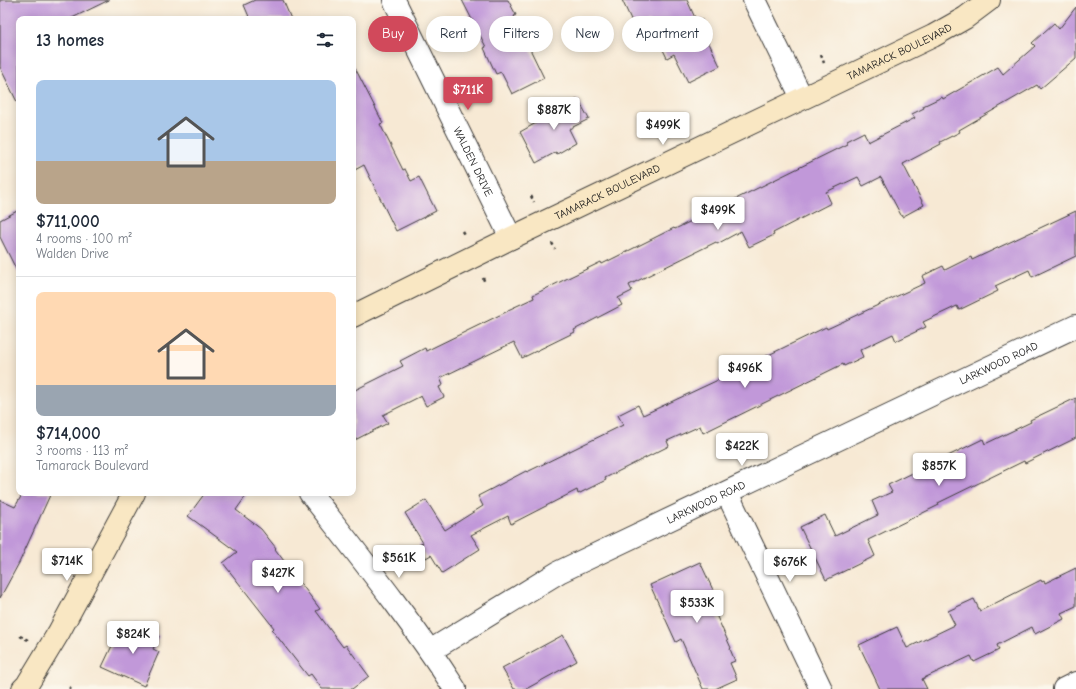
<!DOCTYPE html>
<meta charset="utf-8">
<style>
:root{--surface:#fff;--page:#f6f6f7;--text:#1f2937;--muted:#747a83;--line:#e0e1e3;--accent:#d1495b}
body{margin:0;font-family:"Comic Neue",sans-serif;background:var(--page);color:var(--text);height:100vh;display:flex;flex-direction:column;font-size:15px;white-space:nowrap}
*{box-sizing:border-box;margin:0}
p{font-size:13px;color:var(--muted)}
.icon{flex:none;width:22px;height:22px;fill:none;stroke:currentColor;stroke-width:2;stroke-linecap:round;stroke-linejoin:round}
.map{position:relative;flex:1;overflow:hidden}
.drawer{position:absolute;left:16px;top:16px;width:340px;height:480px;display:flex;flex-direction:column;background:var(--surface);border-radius:8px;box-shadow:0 2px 10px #0003}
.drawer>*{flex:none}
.hud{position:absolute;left:368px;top:16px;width:380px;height:36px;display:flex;gap:8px}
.price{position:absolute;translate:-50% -34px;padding:0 9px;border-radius:4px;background:#fff;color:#222;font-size:13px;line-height:26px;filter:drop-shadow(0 1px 2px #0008)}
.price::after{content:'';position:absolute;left:50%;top:24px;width:12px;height:9px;margin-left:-6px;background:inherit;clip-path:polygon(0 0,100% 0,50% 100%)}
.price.active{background:var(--accent);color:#fff}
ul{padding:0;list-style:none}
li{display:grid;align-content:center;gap:8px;height:212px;padding:0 20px}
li+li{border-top:1px solid var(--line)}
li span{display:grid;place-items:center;height:124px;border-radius:8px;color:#555}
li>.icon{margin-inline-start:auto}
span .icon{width:72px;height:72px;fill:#fffc;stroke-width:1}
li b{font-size:17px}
h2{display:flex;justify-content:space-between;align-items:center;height:48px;padding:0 20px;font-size:17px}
.pill{padding:0 14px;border-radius:18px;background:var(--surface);box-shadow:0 2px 10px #0003;font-size:14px;line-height:36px}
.pill.active{background:var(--accent);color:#fff}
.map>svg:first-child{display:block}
.building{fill:#c198d9}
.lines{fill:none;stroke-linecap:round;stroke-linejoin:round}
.street-casing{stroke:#3d3b38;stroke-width:24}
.secondary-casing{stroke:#3d3b38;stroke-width:24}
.path{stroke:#3d3b38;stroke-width:2.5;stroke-dasharray:3 3;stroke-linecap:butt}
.street{stroke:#fff;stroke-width:22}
.secondary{stroke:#f9e7c3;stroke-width:22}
.labels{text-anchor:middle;stroke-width:3;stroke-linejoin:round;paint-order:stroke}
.street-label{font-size:11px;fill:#1c1c1c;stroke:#fbf7ec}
</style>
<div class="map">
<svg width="1076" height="689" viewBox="0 0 1076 689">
<rect width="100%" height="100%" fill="#fbf7ec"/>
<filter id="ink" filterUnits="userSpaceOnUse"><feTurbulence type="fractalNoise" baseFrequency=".025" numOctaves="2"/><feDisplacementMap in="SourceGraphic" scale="8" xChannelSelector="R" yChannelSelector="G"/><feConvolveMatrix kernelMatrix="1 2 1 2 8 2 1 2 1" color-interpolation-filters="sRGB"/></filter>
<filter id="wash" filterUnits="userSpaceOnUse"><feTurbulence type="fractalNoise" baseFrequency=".012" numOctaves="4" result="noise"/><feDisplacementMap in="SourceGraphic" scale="16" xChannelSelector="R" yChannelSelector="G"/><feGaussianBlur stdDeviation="0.9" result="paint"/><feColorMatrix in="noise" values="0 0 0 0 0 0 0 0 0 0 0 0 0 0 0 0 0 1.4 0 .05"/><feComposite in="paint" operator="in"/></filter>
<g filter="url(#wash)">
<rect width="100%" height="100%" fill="#f7e9d4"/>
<g id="blocks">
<g class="building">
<path d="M0,0H109L70,19H19V106L0,67Z"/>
<path d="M255,0H283L291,19H250L244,5Z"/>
<path d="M462,0H508L516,15L514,16L544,78L512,94L501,72L496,74L484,48L486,47Z"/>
<path d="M622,0H687L696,20L701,18L710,37L707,39L720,66L688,82L674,54L667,58L649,21L635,28Z"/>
<path d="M1076,7V58L1040,89L1037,85L959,130L960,132L940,142L941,144L903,164L924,205L902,217L881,177L863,186L858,177L826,192L831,203L773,233L774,235L749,247L741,231L717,244L716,242L629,285L632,291L618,298L622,305L574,330L575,332L522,358L514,342L440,378L443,385L439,387L444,397L426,406L421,396L383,415L388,423L353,441V391L403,366L400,361L425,348L426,351L508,311V310L534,298L533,295L601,262L602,264L674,228L675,229L847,144L846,141L864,132L868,142L915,118L912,114L924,108L923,106L942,97L943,99L998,67L1003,74L1035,46L1032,43L1054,23L1059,29Z"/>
<path d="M353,64L383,123L380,124L403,170L405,169L411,181L419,177L436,211L396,231L364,165L353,171Z"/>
<path d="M578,99L589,119L569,129L576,143L557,154L556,152L536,163L520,132L536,123L535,121Z"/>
<path d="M19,210V275L0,237V220Z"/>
<path d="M1076,211V256L1032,277L1029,270L995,286L998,291L959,310L957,306L923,322L926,327L896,341L893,334L860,350L863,357L844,366L843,364L703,433L700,426L667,441L669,446L605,478L606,480L578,494L577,490L511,524L508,516L471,535L480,549L442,573L431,555L426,558L419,545L423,543L405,513L426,500L445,530L483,506L478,496L526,471L527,472L623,425L618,415L638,405L643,415L748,366V365L826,327L827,329L925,283L922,276L943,266L945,270L971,257L972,260Z"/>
<path d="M1076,398V438L1025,463L1024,461L938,503L939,505L868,540L875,556L826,580L800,527L825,515L835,536L878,515L872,501L892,492L888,485L983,439L985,444L1031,422L1030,420Z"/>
<path d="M23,493H51L19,563L0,598V500L15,507Z"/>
<path d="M205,493H248L236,510L261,529L276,548L275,549L320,609L316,611L343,647L346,645L369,676L352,689H322L311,674L308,676L272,630L274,628L223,563L237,552L188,516Z"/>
<path d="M700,562L720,605L713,608L731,648L730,649L735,661L730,663L737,679L715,689H703L681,639L676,642L650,585Z"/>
<path d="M1076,568V606L1061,613L1064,619L1035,634L1032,627L997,645L999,650L974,662L971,656L922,679L927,689H880L859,645L897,627L907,648L955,625L948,611L974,599L980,611L1041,580L1042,582L1044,581L1045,583Z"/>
<path d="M133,623L159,636L153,649L159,652L144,686L102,667L119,631L127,635Z"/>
<path d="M563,635L577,661L526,689H514L502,668Z"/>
</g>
</g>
</g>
<g filter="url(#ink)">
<use href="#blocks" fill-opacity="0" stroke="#3d3b38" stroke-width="1"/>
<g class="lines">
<g class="street-casing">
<g id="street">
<path id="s1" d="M394,0L511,238"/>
<path d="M754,0L802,98"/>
<path d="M310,493C360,557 411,620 455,689"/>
<path d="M727,493L821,689"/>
<path id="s2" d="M430,651L559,572L1076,326"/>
<path d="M1064,689L1076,683"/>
</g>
</g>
<g class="secondary-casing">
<g id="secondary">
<path id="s3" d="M353,316L511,238L933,36L965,18L989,0"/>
<path d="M23,689L27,685L59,632L134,493"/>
</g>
</g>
<g class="path">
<path d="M821,55L824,63"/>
<path d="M531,196L534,202"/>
<path d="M462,231L465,236"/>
<path d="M552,243L555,249"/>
<path d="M483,278L485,283"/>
<path d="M20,636L28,640"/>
<path d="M69,689L71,687"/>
</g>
<use href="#street" class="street"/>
<use href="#secondary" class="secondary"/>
</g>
</g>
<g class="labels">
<g class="street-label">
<text dy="4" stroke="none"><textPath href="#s3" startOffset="607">TAMARACK BOULEVARD</textPath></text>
<text dy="4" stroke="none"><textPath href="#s1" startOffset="180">WALDEN DRIVE</textPath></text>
<text dy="4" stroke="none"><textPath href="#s3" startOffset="283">TAMARACK BOULEVARD</textPath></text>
<text dy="4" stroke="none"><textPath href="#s2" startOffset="638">LARKWOOD ROAD</textPath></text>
<text dy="4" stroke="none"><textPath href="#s2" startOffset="314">LARKWOOD ROAD</textPath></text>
</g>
</g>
</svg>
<b class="price active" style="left:468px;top:111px">$711K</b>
<b class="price" style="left:554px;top:131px">$887K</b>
<b class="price" style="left:663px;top:146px">$499K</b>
<b class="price" style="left:718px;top:231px">$499K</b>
<b class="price" style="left:745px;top:389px">$496K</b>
<b class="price" style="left:742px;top:467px">$422K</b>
<b class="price" style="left:939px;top:487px">$857K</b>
<b class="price" style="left:399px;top:579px">$561K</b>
<b class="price" style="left:67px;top:582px">$714K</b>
<b class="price" style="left:790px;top:583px">$676K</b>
<b class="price" style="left:278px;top:594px">$427K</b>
<b class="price" style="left:697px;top:624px">$533K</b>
<b class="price" style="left:133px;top:655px">$824K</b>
<div class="hud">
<a class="pill active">Buy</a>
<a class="pill">Rent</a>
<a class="pill">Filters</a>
<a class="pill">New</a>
<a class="pill">Apartment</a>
</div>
<section class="drawer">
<h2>13 homes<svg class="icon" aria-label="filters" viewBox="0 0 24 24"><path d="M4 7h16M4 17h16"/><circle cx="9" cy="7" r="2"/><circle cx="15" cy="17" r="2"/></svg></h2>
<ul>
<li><span style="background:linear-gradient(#a9c7e8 65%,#b9a48a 0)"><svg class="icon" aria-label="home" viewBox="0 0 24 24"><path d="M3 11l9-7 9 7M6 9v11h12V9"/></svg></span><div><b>$711,000</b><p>4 rooms · 100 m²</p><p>Walden Drive</p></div></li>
<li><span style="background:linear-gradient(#ffd9b3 75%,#9aa5b1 0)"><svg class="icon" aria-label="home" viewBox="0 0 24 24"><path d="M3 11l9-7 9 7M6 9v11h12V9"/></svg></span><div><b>$714,000</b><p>3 rooms · 113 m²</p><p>Tamarack Boulevard</p></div></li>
</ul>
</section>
</div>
